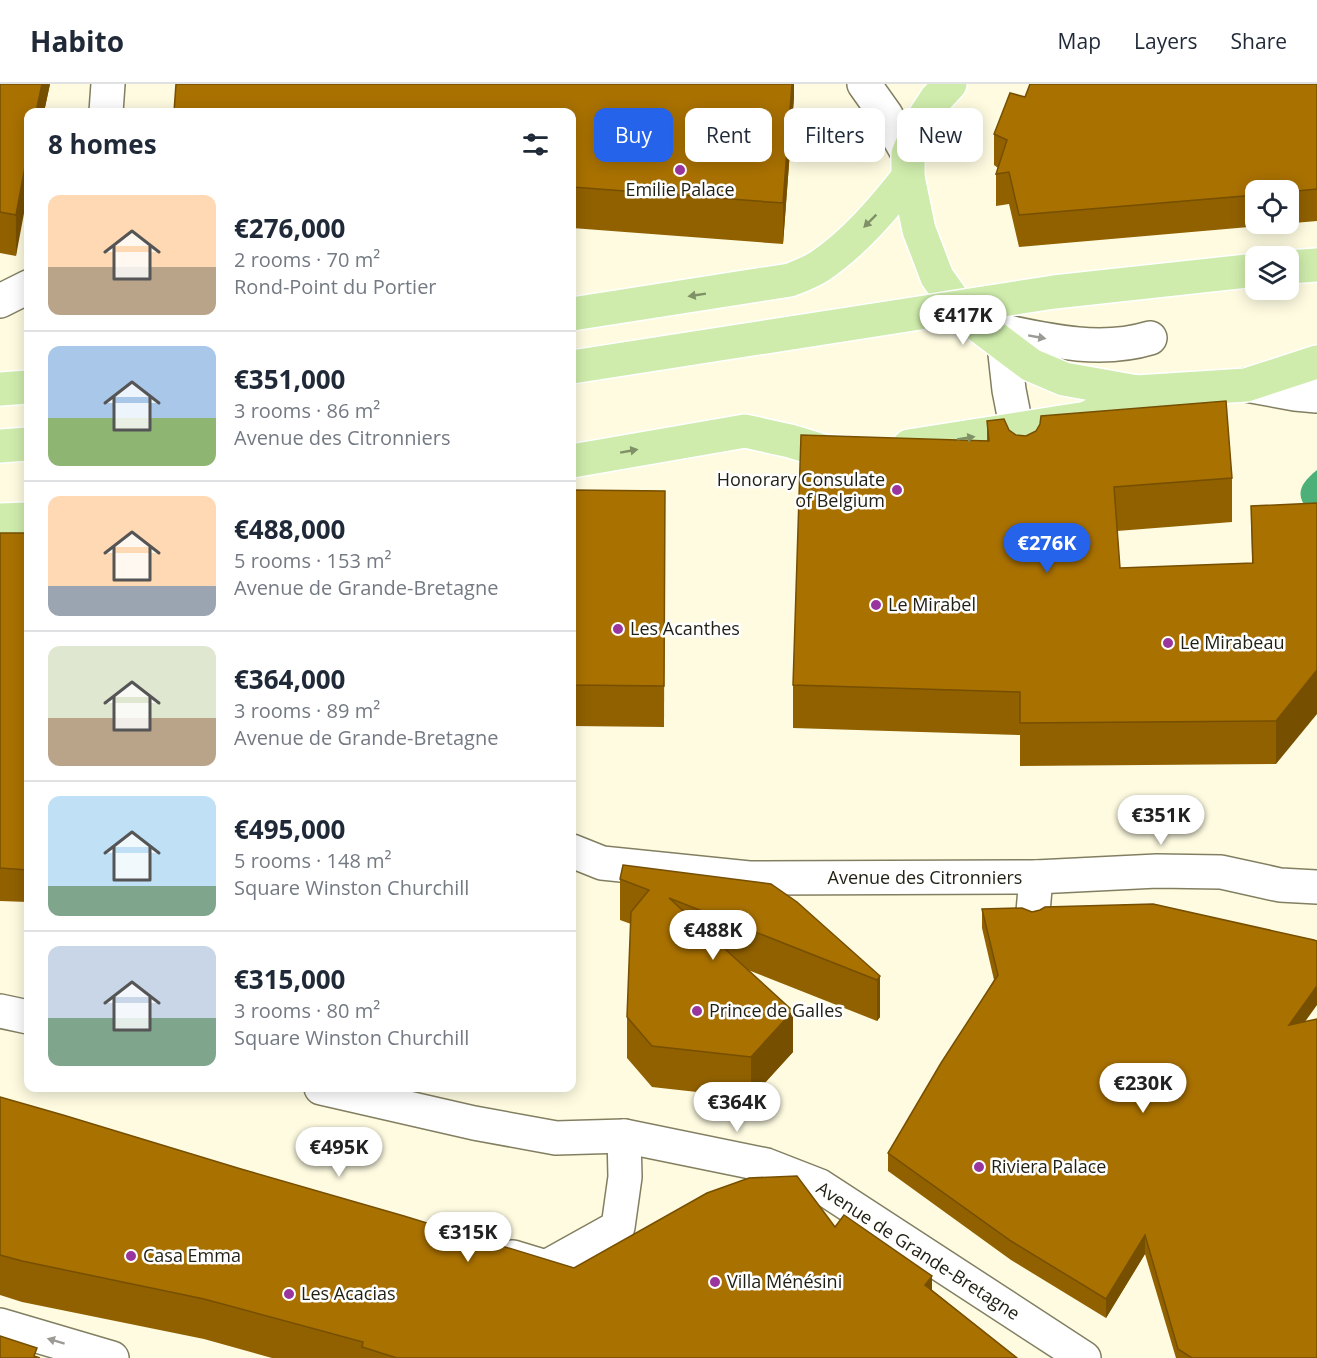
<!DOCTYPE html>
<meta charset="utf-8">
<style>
:root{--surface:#fff;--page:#f2f2f3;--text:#1f2937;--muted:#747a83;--line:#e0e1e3;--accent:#2563eb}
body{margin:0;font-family:"Open Sans",sans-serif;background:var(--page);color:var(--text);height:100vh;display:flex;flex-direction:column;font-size:22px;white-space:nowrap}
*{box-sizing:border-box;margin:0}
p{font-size:20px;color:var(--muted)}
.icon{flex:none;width:33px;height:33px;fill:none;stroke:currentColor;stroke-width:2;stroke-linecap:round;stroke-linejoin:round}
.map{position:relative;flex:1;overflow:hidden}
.details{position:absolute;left:24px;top:24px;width:552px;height:984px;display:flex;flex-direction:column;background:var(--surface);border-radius:12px;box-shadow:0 3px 15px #0003}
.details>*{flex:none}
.guide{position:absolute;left:594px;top:24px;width:570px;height:54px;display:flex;gap:12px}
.buttons{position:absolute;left:1245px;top:96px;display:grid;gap:12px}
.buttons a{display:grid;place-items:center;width:54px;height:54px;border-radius:12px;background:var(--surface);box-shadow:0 3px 15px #0003;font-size:30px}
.price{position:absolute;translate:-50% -51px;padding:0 14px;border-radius:21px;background:#fff;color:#222;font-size:20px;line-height:39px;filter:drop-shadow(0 2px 3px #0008)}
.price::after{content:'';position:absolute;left:50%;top:36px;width:18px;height:14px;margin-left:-9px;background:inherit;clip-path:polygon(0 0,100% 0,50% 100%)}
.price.on{background:var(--accent);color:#fff}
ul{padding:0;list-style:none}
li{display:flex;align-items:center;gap:18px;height:150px;padding:0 24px}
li+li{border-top:2px solid var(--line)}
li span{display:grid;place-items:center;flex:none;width:168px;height:120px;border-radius:12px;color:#555}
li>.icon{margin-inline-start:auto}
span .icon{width:72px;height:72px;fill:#fffc;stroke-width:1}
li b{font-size:26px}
h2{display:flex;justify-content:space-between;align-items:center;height:72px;padding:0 24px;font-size:26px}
.chip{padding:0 21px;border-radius:12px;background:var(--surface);box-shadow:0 3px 15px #0003;font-size:21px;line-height:54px}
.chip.on{background:var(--accent);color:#fff}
header{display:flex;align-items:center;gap:36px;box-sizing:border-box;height:84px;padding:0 30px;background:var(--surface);border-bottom:2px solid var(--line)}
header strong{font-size:28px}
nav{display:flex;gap:33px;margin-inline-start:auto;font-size:21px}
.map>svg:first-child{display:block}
.water{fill:#4db079}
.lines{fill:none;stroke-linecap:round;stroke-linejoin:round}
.minor-casing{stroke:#827f61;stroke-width:36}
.major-casing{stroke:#fff;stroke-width:36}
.minor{stroke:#fff;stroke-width:33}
.major{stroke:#cfecac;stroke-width:33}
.major-bridge-casing{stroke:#fff;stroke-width:36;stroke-linecap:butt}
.major-bridge{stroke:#cfecac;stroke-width:33}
.wall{fill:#916100;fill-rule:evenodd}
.shaded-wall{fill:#764f00}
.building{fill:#a97100;stroke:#764f00;stroke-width:1.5}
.oneway{fill:#809067}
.oneway2{fill:#9b9a95}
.poi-dot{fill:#98369d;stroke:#fff;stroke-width:2}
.labels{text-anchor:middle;stroke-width:5;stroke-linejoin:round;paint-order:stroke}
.poi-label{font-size:18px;fill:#201f13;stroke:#fff;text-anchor:start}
.street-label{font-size:18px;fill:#201f13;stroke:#fff}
</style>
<header>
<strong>Habito</strong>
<nav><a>Map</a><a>Layers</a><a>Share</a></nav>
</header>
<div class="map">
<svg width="1317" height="1274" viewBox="0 0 1317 1274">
<rect width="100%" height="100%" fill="#fefbe1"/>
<path class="water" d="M1317,386V434C1296,417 1294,404 1317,386Z"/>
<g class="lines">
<g class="minor-casing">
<g id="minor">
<path d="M864,0L886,31L908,70"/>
<path d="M106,28L108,0"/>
<path d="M0,217L28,203"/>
<path d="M979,242C1035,253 1094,271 1150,254"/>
<path d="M1004,261L1009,306L1022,372"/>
<path d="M1246,301L1295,310L1317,312"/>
<path d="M572,767L602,779L749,794L1036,793L1157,787L1221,788L1280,801L1317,803"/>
<path d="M1033,828L1036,793"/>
<path d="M0,927L28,933"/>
<path d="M321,1004L474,1039L556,1054L624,1052L766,1081L820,1102L1084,1274"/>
<path d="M513,1173L546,1183L618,1143L625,1093L624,1052"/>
<path d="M0,1241L112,1274"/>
</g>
</g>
<g class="major-casing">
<g id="major">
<path d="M950,0L936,15L921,38L908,70V93L919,146L937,193L954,217L979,242L1031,281L1064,295L1137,308L1246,301L1317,278"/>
<path d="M1288,183L1317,181"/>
<path d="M572,230L790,196C800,192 811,188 820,182C854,159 883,125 908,93"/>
<path d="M0,305L28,303"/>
<path d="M0,362L28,360"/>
<path d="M909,362L1087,334L1137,308"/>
<path d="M572,377L745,347L790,357L823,367L844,369"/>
<path d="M0,436L28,435"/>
</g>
</g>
<use href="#minor" class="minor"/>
<use href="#major" class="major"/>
<g class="major-bridge-casing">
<path id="major-bridge" d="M572,283L1054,208L1256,186"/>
</g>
<use href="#major-bridge" class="major-bridge"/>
</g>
<g class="wall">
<path d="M0,0H50L44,28H28L16,172L0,169Z"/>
<path d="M794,0V13L783,160L572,144V28Z"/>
<path d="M1317,0V137L1019,163L1009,120L996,122V90L998,84L994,81V50L1025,13ZM1256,106H1288V140H1256Z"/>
<path d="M987,337L1009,346L1016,351L1232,394V438L1117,447L1120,484L1252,479L1251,422L1317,419L1276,680L1020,682V651L793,644V601L987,356Z"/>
<path d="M572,406L665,407L664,643L572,642Z"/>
<path d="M0,449H28V818L0,817Z"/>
<path d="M620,795L880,892V933L877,937L748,886L793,968L751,1014L652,1003L627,974V933L631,840L620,836Z"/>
<path d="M982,825L1305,938L1317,1274H1176L1145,1170L1106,1234L1011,1176L888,1087V1069L994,896L982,844Z"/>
<path d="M0,1013L241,1085L574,1184L835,1143L932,1206L1017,1274H272L204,1255L22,1218L0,1211Z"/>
</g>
<g class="shaded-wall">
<path d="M42,0H50L44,28H36Z"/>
<path d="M792,0H794V13L783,160V119Z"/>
<path d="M28,67V108L16,172V131Z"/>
<path d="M1317,586V630L1276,680V637Z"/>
<path d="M880,892V933L877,937V896Z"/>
<path d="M1317,902V921L1289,960V941Z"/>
<path d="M793,927V968L751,1014V973Z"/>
<path d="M1145,1151V1170L1106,1234V1215Z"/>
<path d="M932,1192V1233L925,1201Z"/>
</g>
<g class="building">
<path d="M0,0H42L36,28H28V67L16,131L0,128Z"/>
<path d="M176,0H792L783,119L572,103V28H174Z"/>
<path d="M1030,0H1317V105L1288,108V106H1256V111L1019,131L1009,88L996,90L1007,56L994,50L1010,9L1025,13Z"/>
<path d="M1226,317L1232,394L1114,403L1120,484L1253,479L1251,422L1317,419V586L1276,637L1020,639V608L793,601L801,351L989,357L987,337L1004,335L1009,346L1016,351L1026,352L1036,347L1040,340L1041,332Z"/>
<path d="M572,406L665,407L664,602L572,601Z"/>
<path d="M0,449H28V786L0,784Z"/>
<path d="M623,781L771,800L797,818L880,892L877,896L669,814L793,927L751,973L652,962L627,933L631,828L649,806L620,795Z"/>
<path d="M1153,820L1314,856L1317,857V902L1289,941L1317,935V1274H1192L1178,1265L1145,1151L1106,1215L1011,1157L888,1069L941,979L998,891L982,825L1022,824L1032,828L1040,826L1045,823Z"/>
<path d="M0,1013L63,1031L241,1085L404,1132L574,1184L707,1109L749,1094L797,1092L835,1143L844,1131L932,1192L925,1201L1017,1274H397L362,1263L363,1258L204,1215L22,1177L0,1171Z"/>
<path d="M0,1252L37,1264L34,1272L40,1274H0Z"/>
</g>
<defs><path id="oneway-solid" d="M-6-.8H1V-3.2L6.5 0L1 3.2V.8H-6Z" transform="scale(1.5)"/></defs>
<g class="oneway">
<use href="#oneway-solid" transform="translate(870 137) rotate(135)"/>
<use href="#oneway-solid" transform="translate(697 211) rotate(171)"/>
<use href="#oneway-solid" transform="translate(966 354) rotate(-9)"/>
<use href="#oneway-solid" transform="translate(629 367) rotate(-10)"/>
</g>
<g class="oneway2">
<use href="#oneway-solid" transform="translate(1037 253) rotate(10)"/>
<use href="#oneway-solid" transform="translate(56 1257) rotate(-163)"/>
</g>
<g class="poi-dot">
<circle cx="680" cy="86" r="6"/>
<circle cx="897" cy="406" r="6"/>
<circle cx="876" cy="521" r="6"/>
<circle cx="618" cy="545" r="6"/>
<circle cx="1168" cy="559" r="6"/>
<circle cx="697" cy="927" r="6"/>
<circle cx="979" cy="1083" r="6"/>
<circle cx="131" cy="1172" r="6"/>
<circle cx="715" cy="1198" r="6"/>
<circle cx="289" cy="1210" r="6"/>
</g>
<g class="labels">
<g class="poi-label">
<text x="680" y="112" text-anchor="middle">Emilie Palace</text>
<text x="885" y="402" text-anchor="end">Honorary Consulate<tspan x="885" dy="21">of Belgium</tspan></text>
<text x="888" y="527">Le Mirabel</text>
<text x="630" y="551">Les Acanthes</text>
<text x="1180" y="565">Le Mirabeau</text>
<text x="709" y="933">Prince de Galles</text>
<text x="991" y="1089">Riviera Palace</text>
<text x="143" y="1178">Casa Emma</text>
<text x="727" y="1204">Villa Ménésini</text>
<text x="301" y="1216">Les Acacias</text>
</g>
<g class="street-label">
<text x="925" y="800">Avenue des Citronniers</text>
<text transform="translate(918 1167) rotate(33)" y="6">Avenue de Grande-Bretagne</text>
</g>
</g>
</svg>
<div class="buttons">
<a><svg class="icon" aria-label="locate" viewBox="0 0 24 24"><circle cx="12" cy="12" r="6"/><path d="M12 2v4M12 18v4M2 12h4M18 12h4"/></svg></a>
<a><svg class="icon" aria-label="layers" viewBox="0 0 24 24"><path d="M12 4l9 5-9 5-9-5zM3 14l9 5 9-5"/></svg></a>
</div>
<b class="price" style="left:963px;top:262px">€417K</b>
<b class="price on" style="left:1047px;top:490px">€276K</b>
<b class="price" style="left:1161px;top:762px">€351K</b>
<b class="price" style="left:713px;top:877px">€488K</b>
<b class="price" style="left:1143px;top:1030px">€230K</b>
<b class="price" style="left:737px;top:1049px">€364K</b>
<b class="price" style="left:339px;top:1094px">€495K</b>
<b class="price" style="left:468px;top:1179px">€315K</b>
<div class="guide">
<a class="chip on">Buy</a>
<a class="chip">Rent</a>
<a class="chip">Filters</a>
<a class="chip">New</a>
</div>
<section class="details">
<h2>8 homes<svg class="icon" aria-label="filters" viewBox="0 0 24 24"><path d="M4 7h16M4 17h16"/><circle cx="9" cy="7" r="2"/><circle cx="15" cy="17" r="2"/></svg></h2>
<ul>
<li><span style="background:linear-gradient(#ffd9b3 60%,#b9a48a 0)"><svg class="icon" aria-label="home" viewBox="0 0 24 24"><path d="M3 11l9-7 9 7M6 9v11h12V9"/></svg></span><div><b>€276,000</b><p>2 rooms · 70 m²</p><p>Rond-Point du Portier</p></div></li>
<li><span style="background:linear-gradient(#a9c7e8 60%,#8fb573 0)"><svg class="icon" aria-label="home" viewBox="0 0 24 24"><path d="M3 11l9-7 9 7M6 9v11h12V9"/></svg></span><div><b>€351,000</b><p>3 rooms · 86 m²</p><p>Avenue des Citronniers</p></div></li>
<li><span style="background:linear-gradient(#ffd9b3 75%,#9aa5b1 0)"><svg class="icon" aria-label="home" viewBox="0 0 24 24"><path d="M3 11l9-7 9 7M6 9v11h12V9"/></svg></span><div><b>€488,000</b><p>5 rooms · 153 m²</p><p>Avenue de Grande-Bretagne</p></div></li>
<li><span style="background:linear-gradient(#dfe7d0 60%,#b9a48a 0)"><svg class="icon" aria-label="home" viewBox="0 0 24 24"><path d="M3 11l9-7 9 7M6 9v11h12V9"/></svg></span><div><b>€364,000</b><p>3 rooms · 89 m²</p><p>Avenue de Grande-Bretagne</p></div></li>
<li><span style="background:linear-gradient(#bfe0f5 75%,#7fa58c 0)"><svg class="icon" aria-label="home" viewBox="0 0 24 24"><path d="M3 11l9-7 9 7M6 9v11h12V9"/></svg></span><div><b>€495,000</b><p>5 rooms · 148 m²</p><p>Square Winston Churchill</p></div></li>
<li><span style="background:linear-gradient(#c9d6e8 60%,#7fa58c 0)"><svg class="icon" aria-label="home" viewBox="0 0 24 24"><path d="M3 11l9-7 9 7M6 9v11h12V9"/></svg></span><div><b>€315,000</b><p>3 rooms · 80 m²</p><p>Square Winston Churchill</p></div></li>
</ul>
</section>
</div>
